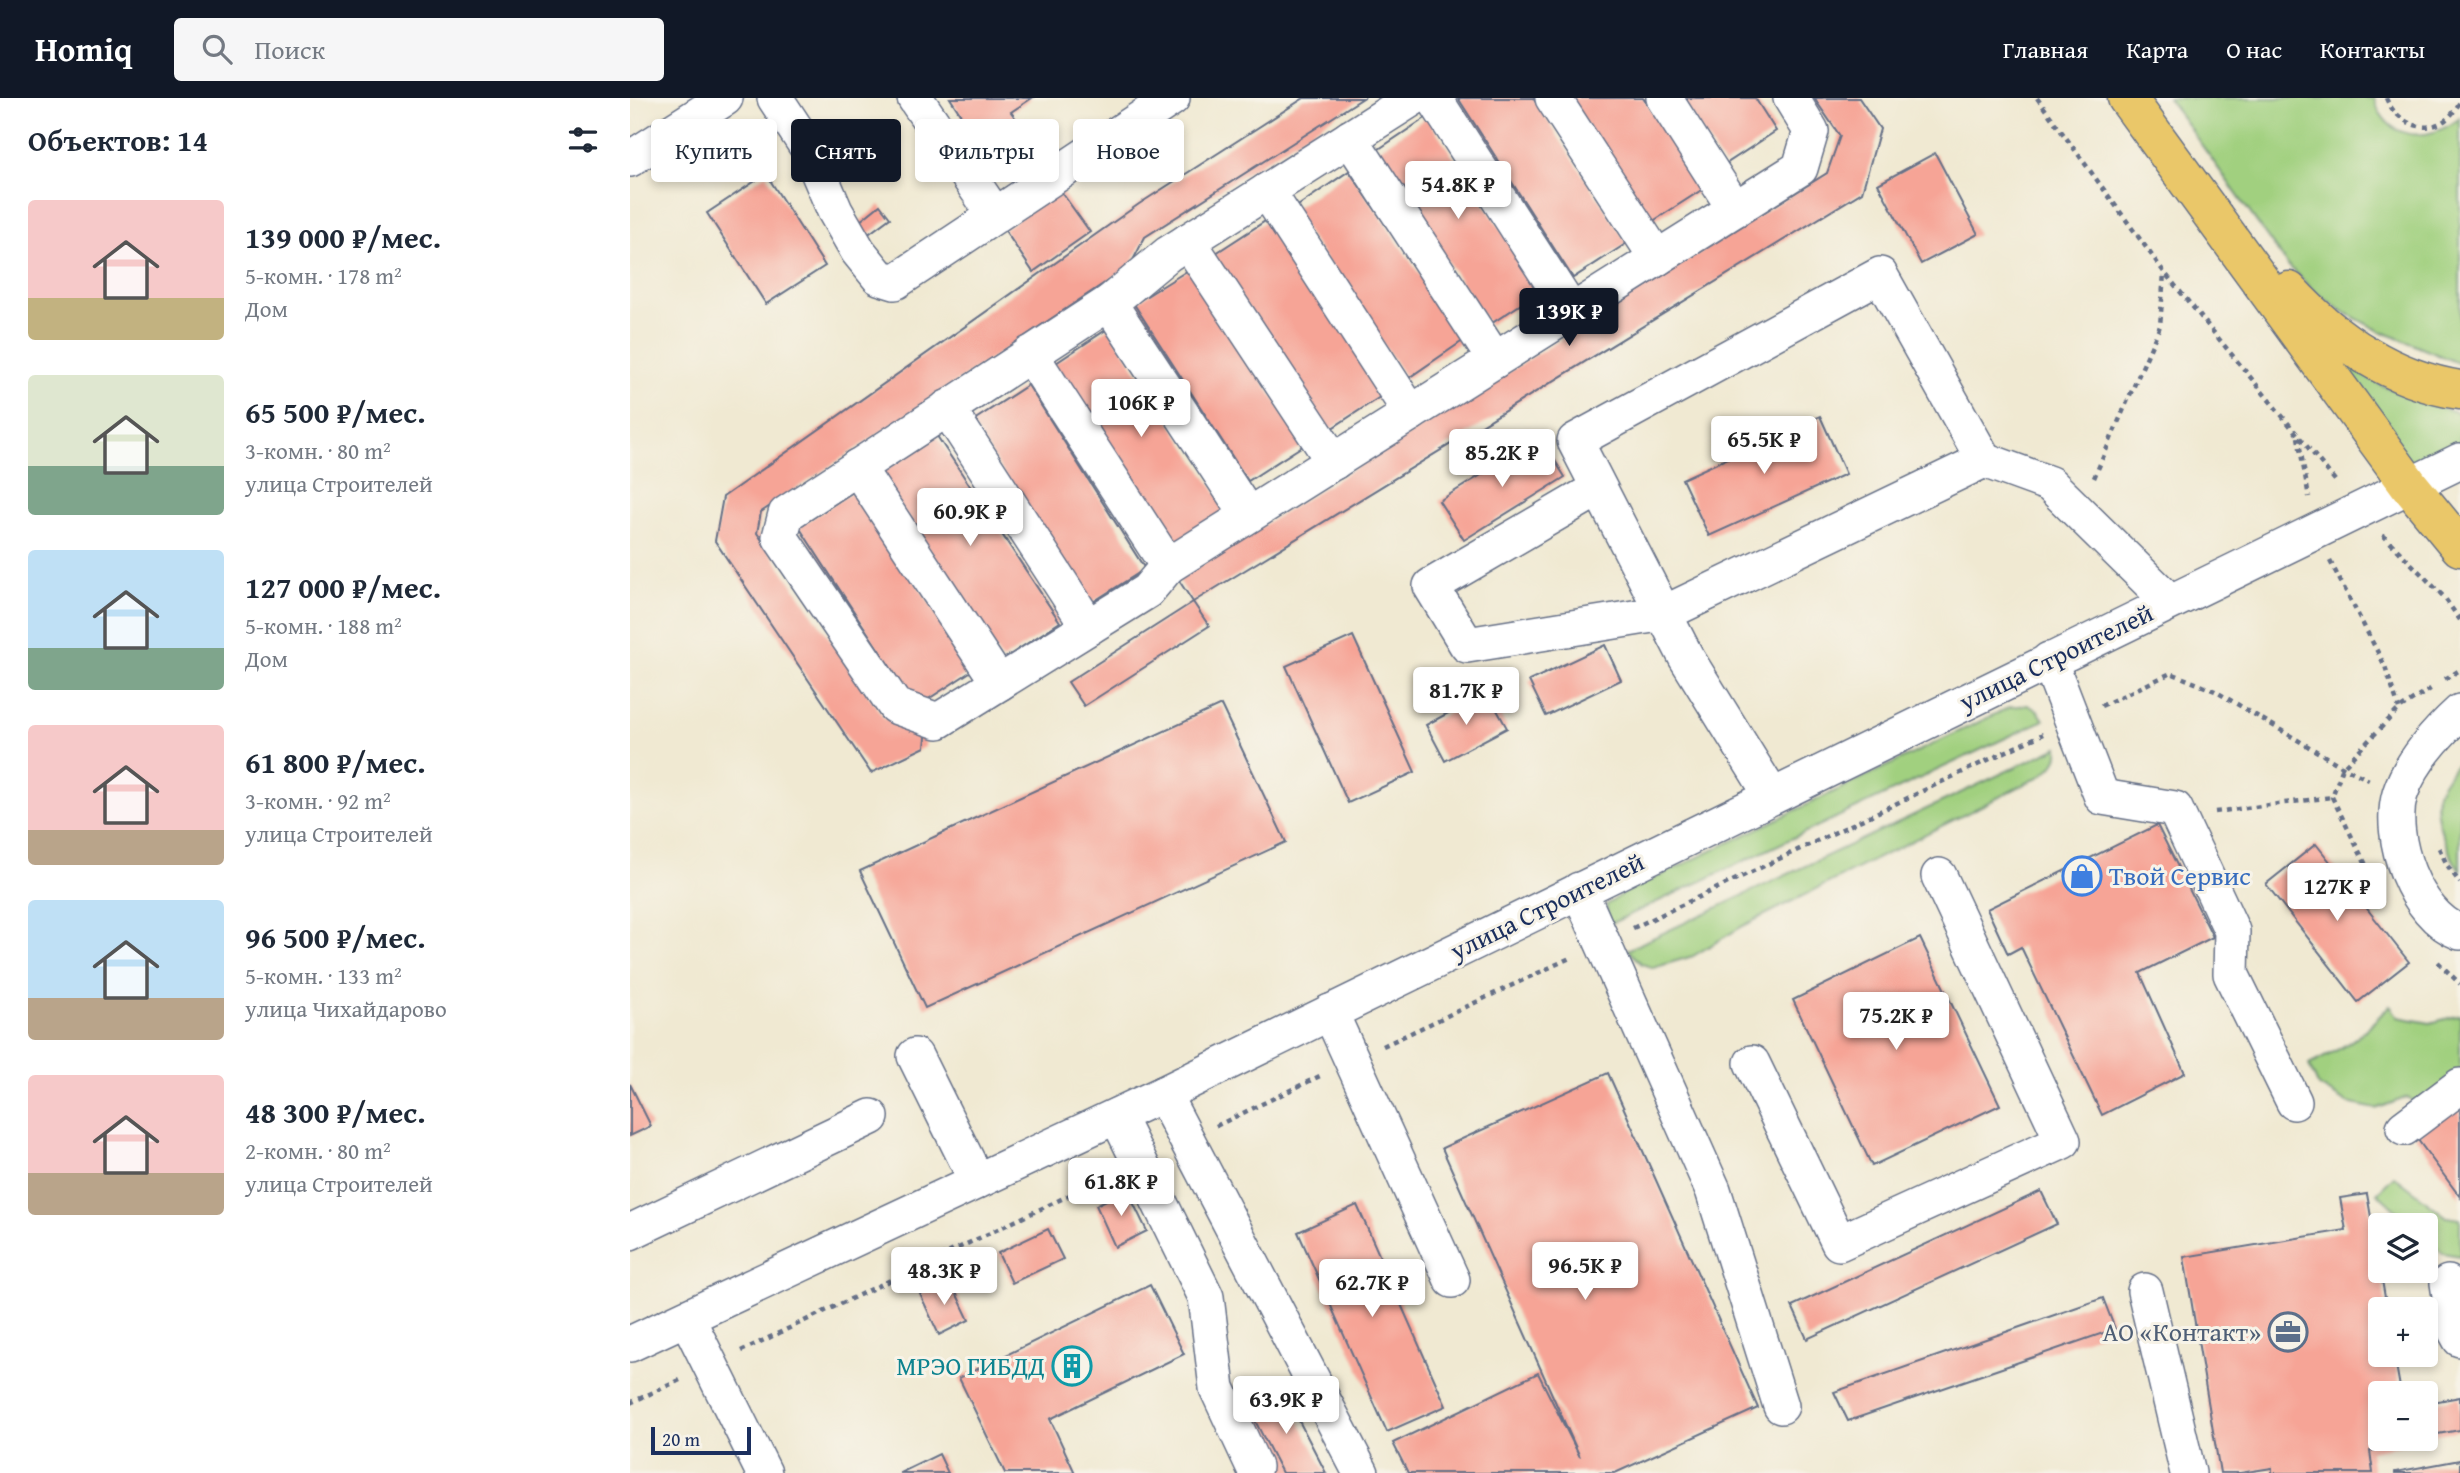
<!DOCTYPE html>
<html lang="ru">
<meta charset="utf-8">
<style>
:root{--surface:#fff;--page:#f6f6f7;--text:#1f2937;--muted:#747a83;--accent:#111827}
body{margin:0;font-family:"Gentium Book Plus",serif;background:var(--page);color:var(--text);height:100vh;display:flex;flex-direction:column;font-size:26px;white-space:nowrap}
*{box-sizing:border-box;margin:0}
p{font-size:23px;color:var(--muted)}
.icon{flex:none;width:38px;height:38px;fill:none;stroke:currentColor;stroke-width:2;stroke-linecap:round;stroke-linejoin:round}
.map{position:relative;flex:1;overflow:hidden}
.side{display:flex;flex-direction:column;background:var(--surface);width:630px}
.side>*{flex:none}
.guide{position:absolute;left:21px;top:21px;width:665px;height:63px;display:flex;gap:14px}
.tools{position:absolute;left:1738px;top:1115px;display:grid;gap:14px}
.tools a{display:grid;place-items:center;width:70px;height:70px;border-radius:7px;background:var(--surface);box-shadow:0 4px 10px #0003;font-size:35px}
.scale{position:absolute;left:21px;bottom:18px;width:100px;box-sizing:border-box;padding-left:7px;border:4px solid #1b2f5e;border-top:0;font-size:19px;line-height:24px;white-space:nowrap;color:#1b2f5e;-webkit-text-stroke:5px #f7f3e8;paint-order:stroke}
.price{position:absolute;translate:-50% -60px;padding:0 16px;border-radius:7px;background:#fff;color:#222;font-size:23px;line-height:46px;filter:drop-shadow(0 2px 4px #0008)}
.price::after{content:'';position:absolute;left:50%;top:42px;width:21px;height:16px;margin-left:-10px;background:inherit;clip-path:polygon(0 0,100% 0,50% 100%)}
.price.selected{background:var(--accent);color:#fff}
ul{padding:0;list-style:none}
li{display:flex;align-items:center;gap:21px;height:175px;padding:0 28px}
li span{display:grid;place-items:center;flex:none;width:196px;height:140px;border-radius:7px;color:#555}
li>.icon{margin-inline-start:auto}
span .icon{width:84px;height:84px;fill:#fffc;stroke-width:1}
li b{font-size:30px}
h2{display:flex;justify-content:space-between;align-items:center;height:84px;padding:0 28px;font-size:30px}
.chip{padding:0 24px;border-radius:7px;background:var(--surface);box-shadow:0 4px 10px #0003;font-size:24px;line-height:63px}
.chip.selected{background:var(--accent);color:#fff}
header{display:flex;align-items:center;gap:42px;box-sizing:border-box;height:98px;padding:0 35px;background:var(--accent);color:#fff}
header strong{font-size:33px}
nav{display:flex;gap:38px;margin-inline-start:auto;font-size:24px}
.search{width:490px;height:63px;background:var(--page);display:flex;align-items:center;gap:18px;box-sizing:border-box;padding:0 24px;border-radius:7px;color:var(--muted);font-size:26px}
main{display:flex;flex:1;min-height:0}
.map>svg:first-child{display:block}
.green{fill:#a1d07f;stroke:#5e806e;stroke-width:2}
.building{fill:#f6a496}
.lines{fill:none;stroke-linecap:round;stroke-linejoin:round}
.minor-casing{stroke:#667087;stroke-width:38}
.major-casing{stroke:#667087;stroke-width:41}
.path{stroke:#667087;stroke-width:4.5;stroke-dasharray:5 5;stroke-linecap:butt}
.minor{stroke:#fff;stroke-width:35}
.major{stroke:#eac769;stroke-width:38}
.labels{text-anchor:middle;stroke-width:6;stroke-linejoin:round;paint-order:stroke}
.street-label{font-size:26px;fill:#1b2f5e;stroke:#f7f3e8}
.shop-label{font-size:26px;fill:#366cbe;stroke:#f7f3e8;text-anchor:start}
.service-label{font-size:26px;fill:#4e5e75;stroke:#f7f3e8;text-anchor:end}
.culture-label{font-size:26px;fill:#0d838f;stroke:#f7f3e8;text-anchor:end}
</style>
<header>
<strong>Homiq</strong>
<div class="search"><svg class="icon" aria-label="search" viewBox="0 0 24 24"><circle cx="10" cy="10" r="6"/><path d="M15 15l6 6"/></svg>Поиск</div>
<nav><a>Главная</a><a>Карта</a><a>О нас</a><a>Контакты</a></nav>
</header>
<main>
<section class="side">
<h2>Объектов: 14<svg class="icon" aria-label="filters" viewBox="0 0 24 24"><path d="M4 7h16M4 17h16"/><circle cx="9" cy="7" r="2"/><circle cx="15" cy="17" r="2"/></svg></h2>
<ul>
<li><span style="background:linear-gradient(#f6c9c9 70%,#c2b280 0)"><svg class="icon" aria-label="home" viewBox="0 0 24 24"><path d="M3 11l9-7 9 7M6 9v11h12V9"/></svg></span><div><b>139 000 ₽/мес.</b><p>5-комн. · 178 m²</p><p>Дом</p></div></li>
<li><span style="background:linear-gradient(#dfe7d0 65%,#7fa58c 0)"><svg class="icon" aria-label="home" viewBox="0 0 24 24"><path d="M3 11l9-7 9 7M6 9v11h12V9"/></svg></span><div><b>65 500 ₽/мес.</b><p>3-комн. · 80 m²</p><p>улица Строителей</p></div></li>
<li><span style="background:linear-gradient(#bfe0f5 70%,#7fa58c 0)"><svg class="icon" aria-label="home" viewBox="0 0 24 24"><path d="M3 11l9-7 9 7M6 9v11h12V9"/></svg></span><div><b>127 000 ₽/мес.</b><p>5-комн. · 188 m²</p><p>Дом</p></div></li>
<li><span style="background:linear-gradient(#f6c9c9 75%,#b9a48a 0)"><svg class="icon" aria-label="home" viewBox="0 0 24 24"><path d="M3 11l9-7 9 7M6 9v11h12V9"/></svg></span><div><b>61 800 ₽/мес.</b><p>3-комн. · 92 m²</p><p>улица Строителей</p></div></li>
<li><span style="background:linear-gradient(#bfe0f5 70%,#b9a48a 0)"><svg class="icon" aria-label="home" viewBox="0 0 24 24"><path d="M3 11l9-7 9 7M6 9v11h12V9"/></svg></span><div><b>96 500 ₽/мес.</b><p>5-комн. · 133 m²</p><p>улица Чихайдарово</p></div></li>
<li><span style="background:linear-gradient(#f6c9c9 70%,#b9a48a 0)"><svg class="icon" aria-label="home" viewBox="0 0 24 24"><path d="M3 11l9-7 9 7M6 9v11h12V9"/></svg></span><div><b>48 300 ₽/мес.</b><p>2-комн. · 80 m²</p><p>улица Строителей</p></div></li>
</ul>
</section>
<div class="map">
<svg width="1830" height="1375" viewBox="0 0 1830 1375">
<rect width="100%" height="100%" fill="#f7f3e8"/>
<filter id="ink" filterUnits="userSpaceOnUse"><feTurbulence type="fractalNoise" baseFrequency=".0143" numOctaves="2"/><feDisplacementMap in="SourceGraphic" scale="14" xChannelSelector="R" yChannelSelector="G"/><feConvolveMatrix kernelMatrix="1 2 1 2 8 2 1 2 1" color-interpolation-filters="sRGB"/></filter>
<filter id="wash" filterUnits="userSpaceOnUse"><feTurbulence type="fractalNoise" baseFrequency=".00686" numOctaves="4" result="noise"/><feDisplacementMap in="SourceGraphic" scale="28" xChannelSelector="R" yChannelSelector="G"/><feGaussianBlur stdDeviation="1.57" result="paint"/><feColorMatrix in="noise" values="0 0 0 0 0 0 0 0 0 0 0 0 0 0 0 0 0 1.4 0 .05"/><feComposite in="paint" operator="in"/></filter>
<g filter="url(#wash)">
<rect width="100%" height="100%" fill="#f0e9d2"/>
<g class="green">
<path d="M1538,0H1744C1757,44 1798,45 1830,20V266L1748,232L1712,213L1683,192L1656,165Z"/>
<path d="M1699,257L1747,285L1795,305L1830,315V349L1783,369Z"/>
<path d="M1398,607L1408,613L1414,622L980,826L976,807L996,794L1380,609Z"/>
<path d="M1428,649C1430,664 1420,672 1409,679L1113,828L1063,858L1023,870L1012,866L997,852Z"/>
<path d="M1830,660V772C1818,756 1803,719 1807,698C1809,688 1824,669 1830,660Z"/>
<path d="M1760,907L1768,919L1800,925L1830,917V983L1792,1012L1778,999L1746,1011L1717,1005L1688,987L1679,967C1716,949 1732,938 1760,907Z"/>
<path d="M1764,1078L1817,1119L1830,1121V1158L1813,1155L1796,1139V1127H1782L1747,1095Z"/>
</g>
<g id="blocks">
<g class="building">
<path d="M320,0H402L381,14L386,21L349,45Z"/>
<path d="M674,0H733L515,139L500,168L131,414L127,435L254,620L297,629L295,649L241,675L85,443L93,399L509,106Z"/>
<path d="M828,0H903L997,145L943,180Z"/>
<path d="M939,0H1013L1073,91L1020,125Z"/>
<path d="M1050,0H1125L1146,33L1094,67Z"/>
<path d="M1184,0H1229L1250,31L1232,94L563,504L548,481L1197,75L1210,38Z"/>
<path d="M797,19L911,193L859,227L746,53Z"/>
<path d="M1305,55L1348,136L1291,166L1248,86Z"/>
<path d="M719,73L834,242L777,281L662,112Z"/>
<path d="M136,76L195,168L136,206L77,115Z"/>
<path d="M430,92L460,134L403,174L374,131Z"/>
<path d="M250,107L260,120L233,140L224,128Z"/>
<path d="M640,120L756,295L699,332L583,157Z"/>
<path d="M560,171L674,347L618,383L504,206Z"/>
<path d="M479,230L599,415L543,452L423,267Z"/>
<path d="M398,287L515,471L458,507L341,324Z"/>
<path d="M1190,318L1216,376L1079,438L1052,381Z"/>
<path d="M307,338L430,524L372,562L249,376Z"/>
<path d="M911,340L935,379L834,442L809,403Z"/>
<path d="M226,392L343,572L286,609L169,429Z"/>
<path d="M563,504L579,528L454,608L438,584Z"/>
<path d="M723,538L785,674L718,705L656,568Z"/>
<path d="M975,547L991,582L916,618L899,583Z"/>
<path d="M857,594L877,630L815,663L796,627Z"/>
<path d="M591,607L656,744L295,910L230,773Z"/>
<path d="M1527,727L1583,839L1510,875L1555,975L1472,1017L1391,849L1378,856L1357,811Z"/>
<path d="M1686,746L1779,864L1728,904L1636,786Z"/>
<path d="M1290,840L1370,1007L1242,1068L1163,902Z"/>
<path d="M978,975L1128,1310L985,1375H778L763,1345L908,1275L950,1359L812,1050Z"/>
<path d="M0,986L21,1028L0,1038Z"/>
<path d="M1830,1004V1099L1785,1038Z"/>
<path d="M497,1092L517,1133L485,1149L466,1107Z"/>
<path d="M1411,1093L1427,1126L1177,1241L1162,1208Z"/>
<path d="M1737,1096L1757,1211H1750V1256H1764L1771,1295H1750V1340H1778L1779,1346L1740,1353L1743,1375H1642V1370L1610,1375H1590L1554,1159L1716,1132L1710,1100Z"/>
<path d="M727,1107L816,1308L757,1334L668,1134Z"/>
<path d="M418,1131L433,1161L382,1185L368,1155Z"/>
<path d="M320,1182L339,1222L309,1237L290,1196Z"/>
<path d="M520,1187L554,1256L420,1321L445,1375H375L329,1280Z"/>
<path d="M1473,1200L1485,1231L1218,1323L1204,1294Z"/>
<path d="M653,1292L696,1375H652L619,1311Z"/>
<path d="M1830,1299V1332L1802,1337L1797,1305Z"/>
<path d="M309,1356L318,1375H270Z"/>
<path d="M1830,1362V1375H1765V1374Z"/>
</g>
</g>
</g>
<g filter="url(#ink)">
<use href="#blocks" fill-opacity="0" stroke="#667087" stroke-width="2"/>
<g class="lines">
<g class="minor-casing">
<g id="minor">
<path d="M145,0L178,50L205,113L228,153L249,179L265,184L542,0"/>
<path d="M285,0L365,117"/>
<path d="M783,0L538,156L479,205L156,416L150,439L265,608L308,623L517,493L538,468L1170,70L1181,33L1161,0"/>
<path d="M804,0L941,213"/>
<path d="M923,0L1027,160"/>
<path d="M1034,0L1105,111"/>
<path d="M720,40L865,262"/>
<path d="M0,61L95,0"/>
<path d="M637,93L781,315"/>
<path d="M558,143L704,364"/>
<path d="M479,205L618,417"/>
<path d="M400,256L538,468"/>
<path d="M317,310L459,529"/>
<path d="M1354,362L1420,386L1540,504"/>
<path d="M227,369L369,585"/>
<path d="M969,390L801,488L837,547L1035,515L1354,362L1250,177L945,343L1056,559L1142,698"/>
<path d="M1419,562L1472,699L1545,711L1602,833L1601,876L1664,1004"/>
<path d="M1830,614C1806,636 1780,665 1770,696C1757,739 1785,818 1830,834"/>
<path d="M949,792L1083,1092L1151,1308"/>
<path d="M700,914L822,1182"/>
<path d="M285,958L347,1083"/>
<path d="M1122,965L1209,1145L1433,1043L1309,778"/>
<path d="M533,996L731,1375"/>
<path d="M487,1018L576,1199L587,1290L624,1369"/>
<path d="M1774,1030L1830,988"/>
<path d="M0,1134L241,1019"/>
<path d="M1818,1185L1825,1232L1830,1241"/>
<path d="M1515,1193L1558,1375"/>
<path d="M57,1220L134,1375"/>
<path d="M0,1246L533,996L1830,363"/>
</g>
</g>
<g class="major-casing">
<g id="major">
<path d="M1497,0L1780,388L1830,449"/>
<path d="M1659,193C1704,242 1763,282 1830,292"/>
</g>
</g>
<g class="path">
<path d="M1407,0L1534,174L1708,386"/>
<path d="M1756,0C1766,25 1798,40 1820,18C1824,14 1827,9 1830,4"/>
<path d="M1668,339L1679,399"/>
<path d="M1464,380L1530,228L1534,175"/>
<path d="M1753,437L1814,499L1830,522"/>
<path d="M1700,463L1755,568L1769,611"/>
<path d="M1815,581L1830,572"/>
<path d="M1471,608L1541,575L1585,593L1713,669L1739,682"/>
<path d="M1585,714L1702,699"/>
<path d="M1809,750L1817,767L1830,785"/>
<path d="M1740,775L1702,699L1713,669L1769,611L1802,590"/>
<path d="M1003,830L1413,636"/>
<path d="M1808,864L1830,886"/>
<path d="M753,948L942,859"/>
<path d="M586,1028L692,977"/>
<path d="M111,1253L480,1078"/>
<path d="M0,1305L50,1282"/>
</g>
<use href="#minor" class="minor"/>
<use href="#major" class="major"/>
</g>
</g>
<defs>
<g id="shop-ring" transform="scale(2.0125)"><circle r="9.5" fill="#f7f3e8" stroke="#3f7fe0" stroke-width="1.5"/><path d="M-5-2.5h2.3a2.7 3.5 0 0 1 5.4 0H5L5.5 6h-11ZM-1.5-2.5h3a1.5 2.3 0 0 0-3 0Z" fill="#3f7fe0"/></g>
<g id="office-ring" transform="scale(2.0125)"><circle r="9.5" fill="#f7f3e8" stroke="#5c6f8a" stroke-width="1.5"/><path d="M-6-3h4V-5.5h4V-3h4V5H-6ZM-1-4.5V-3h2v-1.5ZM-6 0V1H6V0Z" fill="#5c6f8a"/></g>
<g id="building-ring" transform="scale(2.0125)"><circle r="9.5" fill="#f7f3e8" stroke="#0f9aa8" stroke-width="1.5"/><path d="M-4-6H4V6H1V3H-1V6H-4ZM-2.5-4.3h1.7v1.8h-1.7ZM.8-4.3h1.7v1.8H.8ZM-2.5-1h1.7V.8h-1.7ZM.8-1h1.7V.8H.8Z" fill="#0f9aa8"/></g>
</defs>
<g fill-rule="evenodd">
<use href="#shop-ring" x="1452" y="778"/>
<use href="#office-ring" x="1658" y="1234"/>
<use href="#building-ring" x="442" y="1268"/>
</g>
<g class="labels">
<g class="street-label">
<text transform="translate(1426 559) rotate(-26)" y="9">улица Строителей</text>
<text transform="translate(917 808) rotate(-26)" y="9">улица Строителей</text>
</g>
<g class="shop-label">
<text x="1479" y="787">Твой Сервис</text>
</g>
<g class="service-label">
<text x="1631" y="1243">АО «Контакт»</text>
</g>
<g class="culture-label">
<text x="415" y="1277">МРЭО ГИБДД</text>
</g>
</g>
</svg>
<div class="tools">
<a><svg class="icon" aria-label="layers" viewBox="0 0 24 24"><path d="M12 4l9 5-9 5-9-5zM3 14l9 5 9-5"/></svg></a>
<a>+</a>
<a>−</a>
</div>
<div class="scale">20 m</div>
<b class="price" style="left:828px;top:123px">54.8K ₽</b>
<b class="price selected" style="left:939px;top:250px">139K ₽</b>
<b class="price" style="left:511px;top:341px">106K ₽</b>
<b class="price" style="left:1134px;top:378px">65.5K ₽</b>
<b class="price" style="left:872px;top:391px">85.2K ₽</b>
<b class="price" style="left:340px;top:450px">60.9K ₽</b>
<b class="price" style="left:836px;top:629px">81.7K ₽</b>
<b class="price" style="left:1707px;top:825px">127K ₽</b>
<b class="price" style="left:1266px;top:954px">75.2K ₽</b>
<b class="price" style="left:491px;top:1120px">61.8K ₽</b>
<b class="price" style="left:955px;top:1204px">96.5K ₽</b>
<b class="price" style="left:314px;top:1209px">48.3K ₽</b>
<b class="price" style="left:742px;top:1221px">62.7K ₽</b>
<b class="price" style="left:656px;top:1338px">63.9K ₽</b>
<div class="guide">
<a class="chip">Купить</a>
<a class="chip selected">Снять</a>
<a class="chip">Фильтры</a>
<a class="chip">Новое</a>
</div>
</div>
</main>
